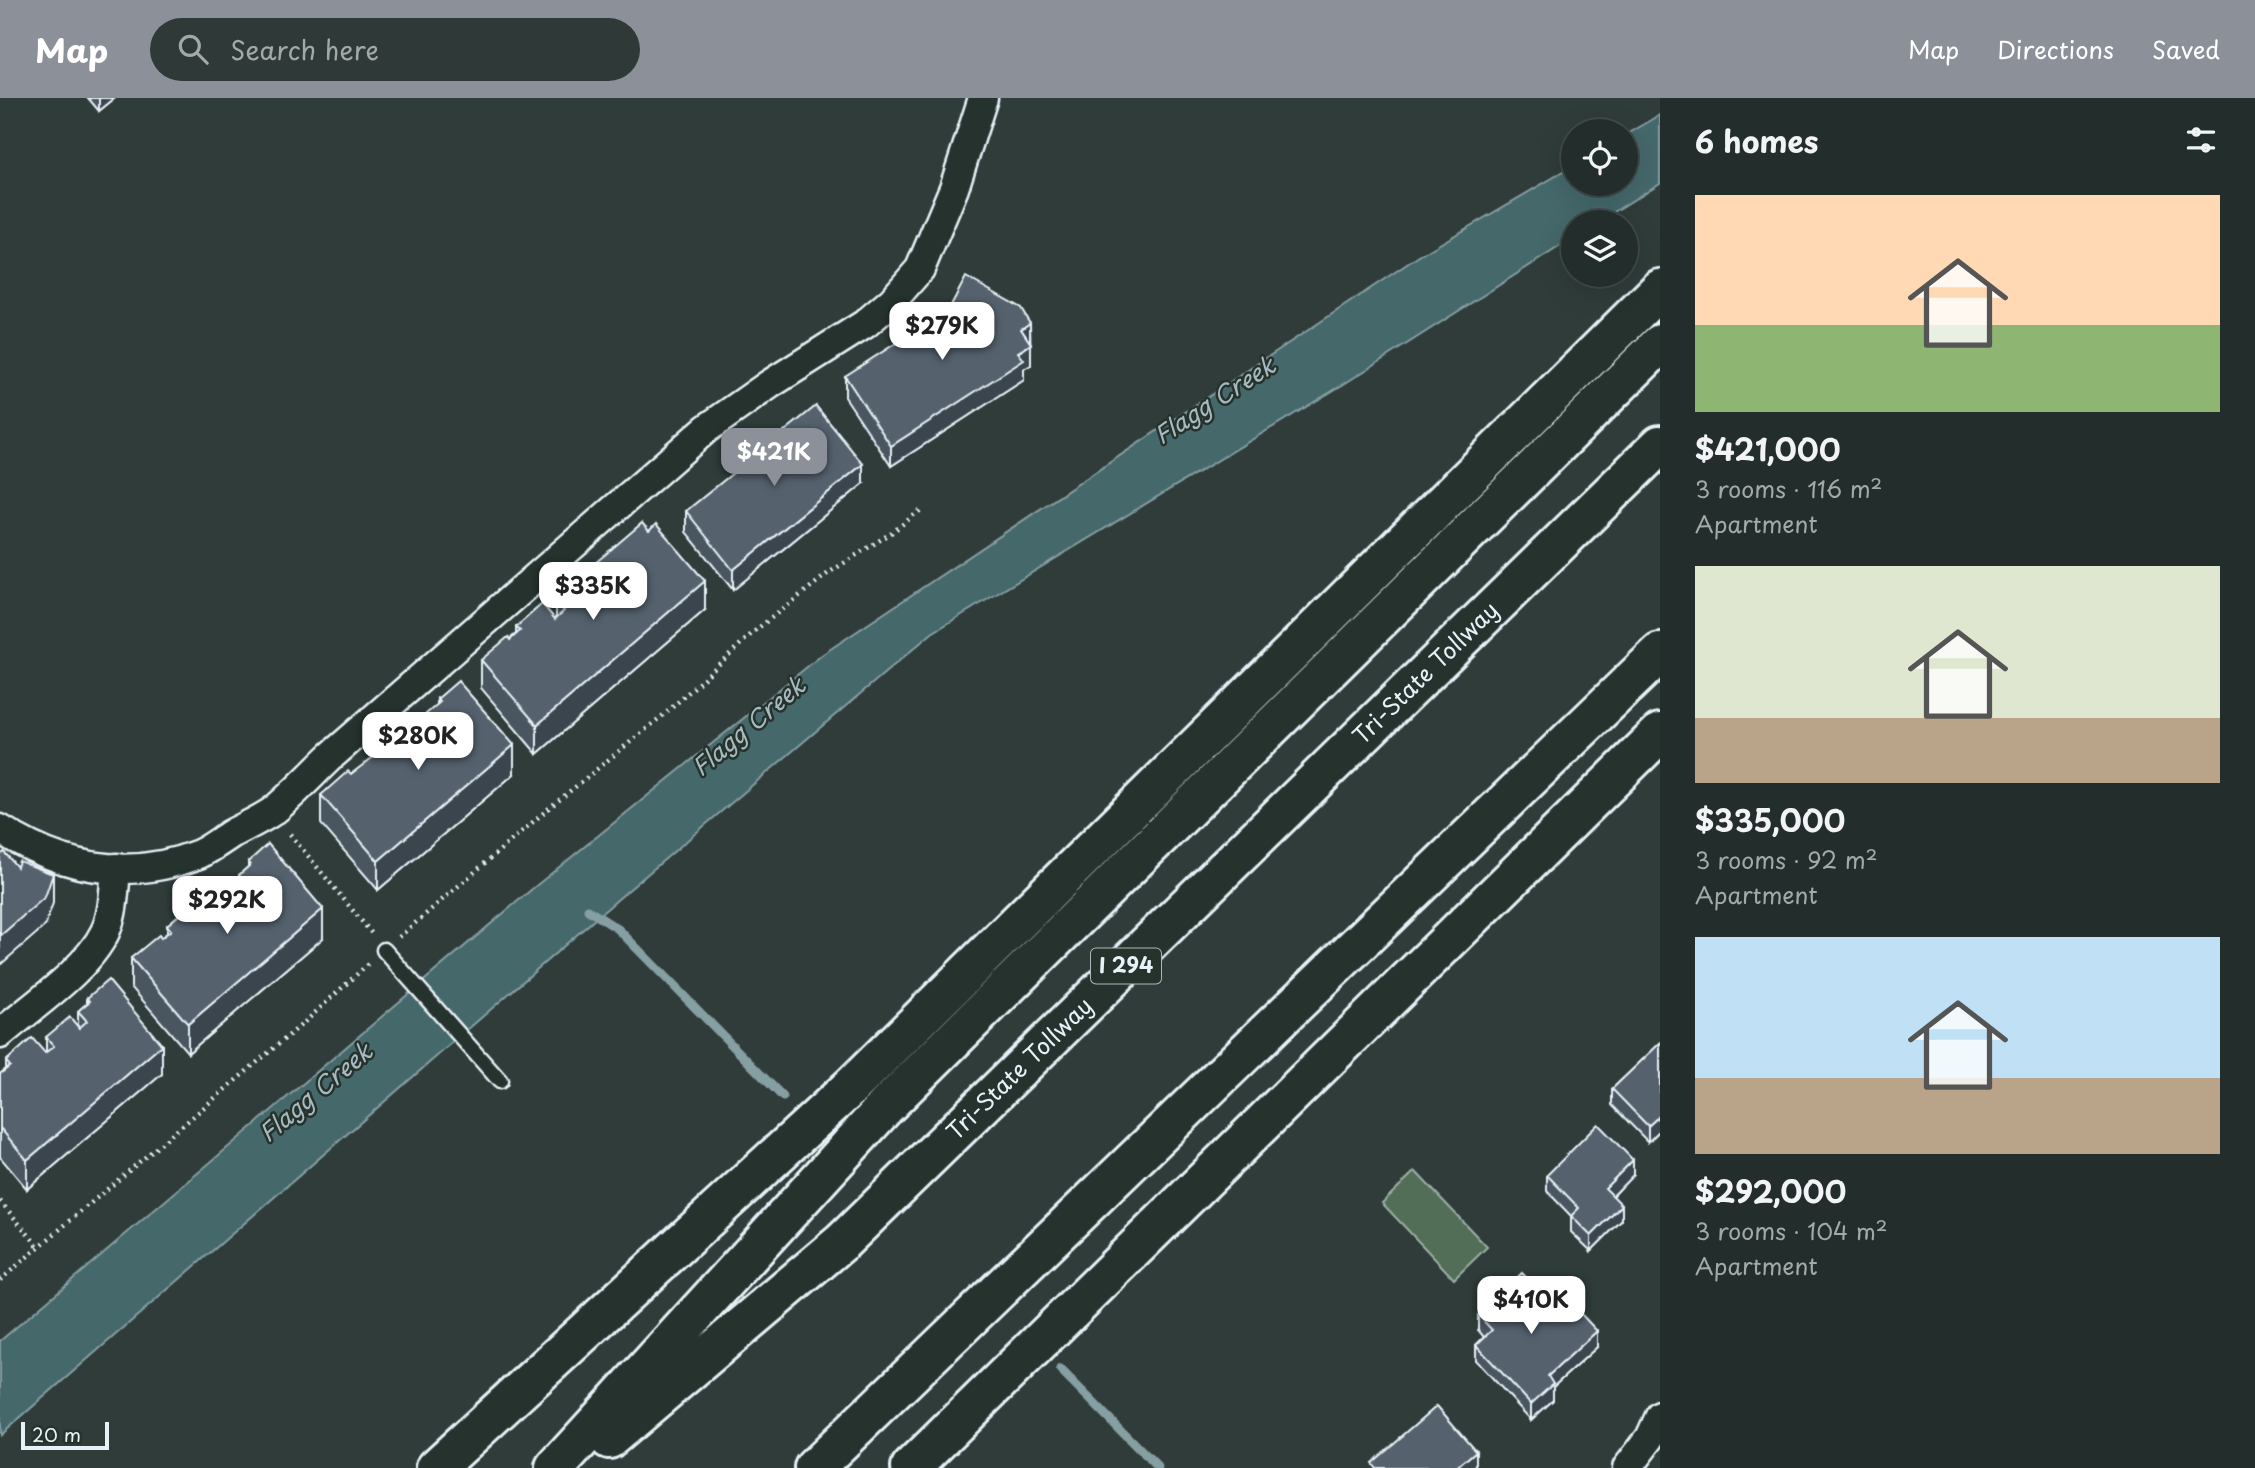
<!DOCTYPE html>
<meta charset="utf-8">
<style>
:root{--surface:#232d2c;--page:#2f3938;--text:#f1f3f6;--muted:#a3a8a9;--line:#404948;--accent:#8c9099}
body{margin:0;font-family:"Playpen Sans",sans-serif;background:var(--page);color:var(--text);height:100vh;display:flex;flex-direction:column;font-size:26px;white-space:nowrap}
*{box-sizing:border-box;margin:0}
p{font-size:23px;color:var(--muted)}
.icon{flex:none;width:38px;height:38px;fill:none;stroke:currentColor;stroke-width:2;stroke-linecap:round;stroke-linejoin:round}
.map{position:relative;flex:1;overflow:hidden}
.side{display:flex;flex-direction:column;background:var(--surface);width:595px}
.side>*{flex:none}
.tools{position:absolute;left:1561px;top:21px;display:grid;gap:14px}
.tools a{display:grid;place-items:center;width:77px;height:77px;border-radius:50%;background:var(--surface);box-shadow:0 7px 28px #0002,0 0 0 2px var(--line);font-size:35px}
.scale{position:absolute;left:21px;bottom:18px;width:88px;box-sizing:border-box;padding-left:7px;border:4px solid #e8f1f8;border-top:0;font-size:19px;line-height:24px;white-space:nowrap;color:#e8f1f8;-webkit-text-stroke:5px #26332d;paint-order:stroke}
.price{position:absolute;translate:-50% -60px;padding:0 16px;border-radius:14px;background:#fff;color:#222;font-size:23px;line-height:46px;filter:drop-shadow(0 2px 4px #0008)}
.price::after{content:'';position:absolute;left:50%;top:42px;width:21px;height:16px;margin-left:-10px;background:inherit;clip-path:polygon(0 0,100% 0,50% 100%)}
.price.active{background:var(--accent);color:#fff}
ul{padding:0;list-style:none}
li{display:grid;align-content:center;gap:14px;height:371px;padding:0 35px}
li span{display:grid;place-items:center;height:217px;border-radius:0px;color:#555}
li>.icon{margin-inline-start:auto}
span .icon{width:126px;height:126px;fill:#fffc;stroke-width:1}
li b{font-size:30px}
h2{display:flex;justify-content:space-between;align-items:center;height:84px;padding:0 35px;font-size:30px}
header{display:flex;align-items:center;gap:42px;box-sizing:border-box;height:98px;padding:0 35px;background:var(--accent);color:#fff}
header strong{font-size:33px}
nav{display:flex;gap:38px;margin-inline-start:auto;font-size:24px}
.search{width:490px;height:63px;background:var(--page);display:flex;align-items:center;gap:18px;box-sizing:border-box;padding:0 24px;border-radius:38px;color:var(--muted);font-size:26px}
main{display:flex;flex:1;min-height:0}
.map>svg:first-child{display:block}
.green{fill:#526e56;stroke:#9db0a7;stroke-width:2}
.water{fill:#45686b;stroke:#869fa3;stroke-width:2}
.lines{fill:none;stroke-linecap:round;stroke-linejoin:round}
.stream{stroke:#869fa3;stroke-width:9}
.service-casing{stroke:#e8f1f8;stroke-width:19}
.minor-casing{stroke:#e8f1f8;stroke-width:33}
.motorway-casing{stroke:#e8f1f8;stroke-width:44}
.path{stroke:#e8f1f8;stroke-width:4.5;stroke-dasharray:2 5;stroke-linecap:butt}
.service{stroke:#26332d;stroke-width:14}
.minor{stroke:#26332d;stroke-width:28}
.motorway{stroke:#26332d;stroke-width:38}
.wall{fill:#48545f;stroke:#e8f1f8;stroke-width:2}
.shaded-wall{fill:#3b454d;stroke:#e8f1f8;stroke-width:2}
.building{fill:#54626e;stroke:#e8f1f8;stroke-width:2}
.labels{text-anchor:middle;stroke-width:5;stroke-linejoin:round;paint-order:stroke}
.shield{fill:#26332d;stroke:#aeb8bb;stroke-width:2}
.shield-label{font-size:21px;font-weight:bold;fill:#e8f1f8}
.street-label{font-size:23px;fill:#e8f1f8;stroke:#26332d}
.water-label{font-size:24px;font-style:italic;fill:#a7bac0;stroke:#26332d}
</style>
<header>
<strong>Map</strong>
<div class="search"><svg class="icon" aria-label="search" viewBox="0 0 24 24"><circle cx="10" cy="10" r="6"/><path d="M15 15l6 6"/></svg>Search here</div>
<nav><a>Map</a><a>Directions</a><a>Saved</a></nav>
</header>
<main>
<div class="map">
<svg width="1660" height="1370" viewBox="0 0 1660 1370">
<rect width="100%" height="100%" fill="#2f3c3a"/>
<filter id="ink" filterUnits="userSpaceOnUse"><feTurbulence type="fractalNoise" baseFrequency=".0143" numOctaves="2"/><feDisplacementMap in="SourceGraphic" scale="14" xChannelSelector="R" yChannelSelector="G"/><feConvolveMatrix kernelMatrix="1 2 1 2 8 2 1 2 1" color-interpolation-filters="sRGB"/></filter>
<g filter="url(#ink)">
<path class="green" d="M1415,1073L1487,1149L1454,1181L1382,1105Z"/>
<path class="water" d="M1660,17V85L1598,124H1573V140L1344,286L932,535L625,795L0,1337V1243L532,791L823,556L1419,158L1573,68V86H1626V37Z"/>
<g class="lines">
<g class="stream">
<path d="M588,812L618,831L783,999"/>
<path d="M1060,1271L1158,1370"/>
</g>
<g class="service-casing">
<path id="service" d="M384,852L500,983"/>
</g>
<g class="minor-casing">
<g id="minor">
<path d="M0,731C62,771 128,784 199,756C210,751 220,743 231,736C244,729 260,722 273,713C294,696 312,676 331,658L706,331L770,286L865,226L892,203L920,171L954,90L983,0"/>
<path d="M0,936C32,908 86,873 105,834C114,815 114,792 116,770"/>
<path d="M1627,1370L1650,1340L1660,1318"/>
</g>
</g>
<g class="motorway-casing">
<g id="motorway">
<path id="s1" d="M609,1341L842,1144L1660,347"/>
<path d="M436,1370L853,987L1660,191"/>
<path d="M555,1370L887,1007L1660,246"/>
<path d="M814,1370L1660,555"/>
<path d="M911,1370L1660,635"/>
</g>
</g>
<g class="path">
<path d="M290,736L373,837"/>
<path d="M399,839L548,711L667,614L757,531L830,474L891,435L921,412"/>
<path d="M0,1103L39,1149"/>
<path d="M0,1182L307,922L368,866"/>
</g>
<use href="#service" class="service"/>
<use href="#minor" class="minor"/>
<use href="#motorway" class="motorway"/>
</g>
<g class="wall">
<path d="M88,0H115L99,13Z"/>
<path d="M1030,225L1031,267L1024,271V282L891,368L845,299V278Z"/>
<path d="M863,386L733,492L686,434V413Z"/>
<path d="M594,466L705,512L537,656L481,590V562L516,536V529L555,521L556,520V504L587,493V479L594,472Z"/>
<path d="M437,601L514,676L378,792L321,726V697L403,648V636L437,607Z"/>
<path d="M248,764L323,840L188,955L131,889V860L167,835V827L207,818V803L239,792V777L248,769Z"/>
<path d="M87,900L162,976L27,1091L0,1059V976L6,971V963L45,955L46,954V939L78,928V913L87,905Z"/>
<path d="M1660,945V1032L1648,1044L1612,1007V991Z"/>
<path d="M1547,1077H1633L1613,1098L1622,1122L1591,1153L1571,1134V1118L1547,1093Z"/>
<path d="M1552,1207L1597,1249L1553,1289V1302L1531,1322L1476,1262V1247L1484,1239L1478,1232V1217Z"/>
</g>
<g class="shaded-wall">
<path d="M99,0H115L99,13Z"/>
<path d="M1030,225V245L1021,231Z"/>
<path d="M1031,246V267L1024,271V282L891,368V348Z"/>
<path d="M863,366V386L733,492V472Z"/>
<path d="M705,483V512L537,656V627Z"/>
<path d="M514,647V676L378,792V763Z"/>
<path d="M53,776V805L45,828L0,867V838Z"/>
<path d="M323,811V840L188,955V926Z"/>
<path d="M162,947V976L27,1091V1062Z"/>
<path d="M1660,1017V1032L1648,1044V1028Z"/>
<path d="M1633,1062V1077L1605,1106V1090Z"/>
<path d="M1622,1107V1122L1591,1153V1138Z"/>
<path d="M1597,1233V1249L1553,1289V1302L1531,1322V1306L1548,1278Z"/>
<path d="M1476,1353V1368L1474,1370H1456Z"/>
</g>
<g class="building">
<path d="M966,179L1021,210L1030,225L1021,231L1031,246L1018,254L1024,262L891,348L845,278L949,211Z"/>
<path d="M816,308L863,366L733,472L686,413Z"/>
<path d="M642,425L649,433L656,426L705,483L537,627L481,562L508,539L510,542L520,533L516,529L542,506L555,521L564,513L556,504L580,484L589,495L596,489L587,479L598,470L594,466Z"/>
<path d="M458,583L514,647L378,763L321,697L348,673L351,676L397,641L410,657L416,652L403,636L440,604L437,601Z"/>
<path d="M268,746L323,811L188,926L131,860L159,837L161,840L171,832L167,827L193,805L206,819L215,812L207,803L231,783L240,794L247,787L239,777L250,767L248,764Z"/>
<path d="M4,754L17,769L19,763L53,776L45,799L0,838V757Z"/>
<path d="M108,882L162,947L27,1062L0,1030V976L10,968L6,963L32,940L45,955L54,948L46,939L70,919L79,930L87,923L78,913L90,903L87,900Z"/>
<path d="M1660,945V1017L1648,1028L1612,991Z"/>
<path d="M1598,1026L1633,1062L1605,1090L1622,1107L1591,1138L1571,1118L1579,1110L1547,1077Z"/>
<path d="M1522,1175L1552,1207L1563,1197L1597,1233L1548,1278L1553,1286L1531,1306L1476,1247L1492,1232L1478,1217Z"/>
<path d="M1437,1308L1476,1353L1456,1370H1375L1371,1365Z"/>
</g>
</g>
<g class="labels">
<rect class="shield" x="1091" y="850.5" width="70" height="35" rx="5"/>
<g class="shield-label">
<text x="1126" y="875">I 294</text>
</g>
<g class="street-label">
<text dy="8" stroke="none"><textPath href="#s1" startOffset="1120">Tri-State Tollway</textPath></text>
<text dy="8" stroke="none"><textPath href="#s1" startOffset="553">Tri-State Tollway</textPath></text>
</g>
<g class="water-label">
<text transform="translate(1215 303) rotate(-33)" y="8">Flagg Creek</text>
<text transform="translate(749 629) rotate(-40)" y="8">Flagg Creek</text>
<text transform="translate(316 995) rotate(-40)" y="8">Flagg Creek</text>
</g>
</g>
</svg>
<div class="tools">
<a><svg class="icon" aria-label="locate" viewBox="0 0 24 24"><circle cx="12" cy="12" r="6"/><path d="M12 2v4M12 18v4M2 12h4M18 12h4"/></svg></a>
<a><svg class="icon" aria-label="layers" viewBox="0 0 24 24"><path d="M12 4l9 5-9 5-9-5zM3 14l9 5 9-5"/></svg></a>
</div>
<div class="scale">20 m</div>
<b class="price" style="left:942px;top:264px">$279K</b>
<b class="price active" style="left:774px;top:390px">$421K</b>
<b class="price" style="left:593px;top:524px">$335K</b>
<b class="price" style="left:418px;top:674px">$280K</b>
<b class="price" style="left:227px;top:838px">$292K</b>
<b class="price" style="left:1531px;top:1238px">$410K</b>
</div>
<section class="side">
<h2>6 homes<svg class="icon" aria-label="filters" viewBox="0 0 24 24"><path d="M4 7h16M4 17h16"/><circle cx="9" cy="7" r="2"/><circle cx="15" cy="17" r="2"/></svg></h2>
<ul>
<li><span style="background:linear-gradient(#ffd9b3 60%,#8fb573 0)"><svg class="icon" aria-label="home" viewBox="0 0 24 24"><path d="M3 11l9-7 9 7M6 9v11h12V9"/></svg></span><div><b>$421,000</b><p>3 rooms · 116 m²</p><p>Apartment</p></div></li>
<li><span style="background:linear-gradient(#dfe7d0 70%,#b9a48a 0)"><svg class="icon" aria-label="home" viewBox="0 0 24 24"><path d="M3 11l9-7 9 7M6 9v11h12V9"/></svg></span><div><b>$335,000</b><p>3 rooms · 92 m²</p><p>Apartment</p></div></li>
<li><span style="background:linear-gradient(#bfe0f5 65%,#b9a48a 0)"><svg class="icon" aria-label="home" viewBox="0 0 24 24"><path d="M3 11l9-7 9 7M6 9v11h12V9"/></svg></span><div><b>$292,000</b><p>3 rooms · 104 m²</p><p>Apartment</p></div></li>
</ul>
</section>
</main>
